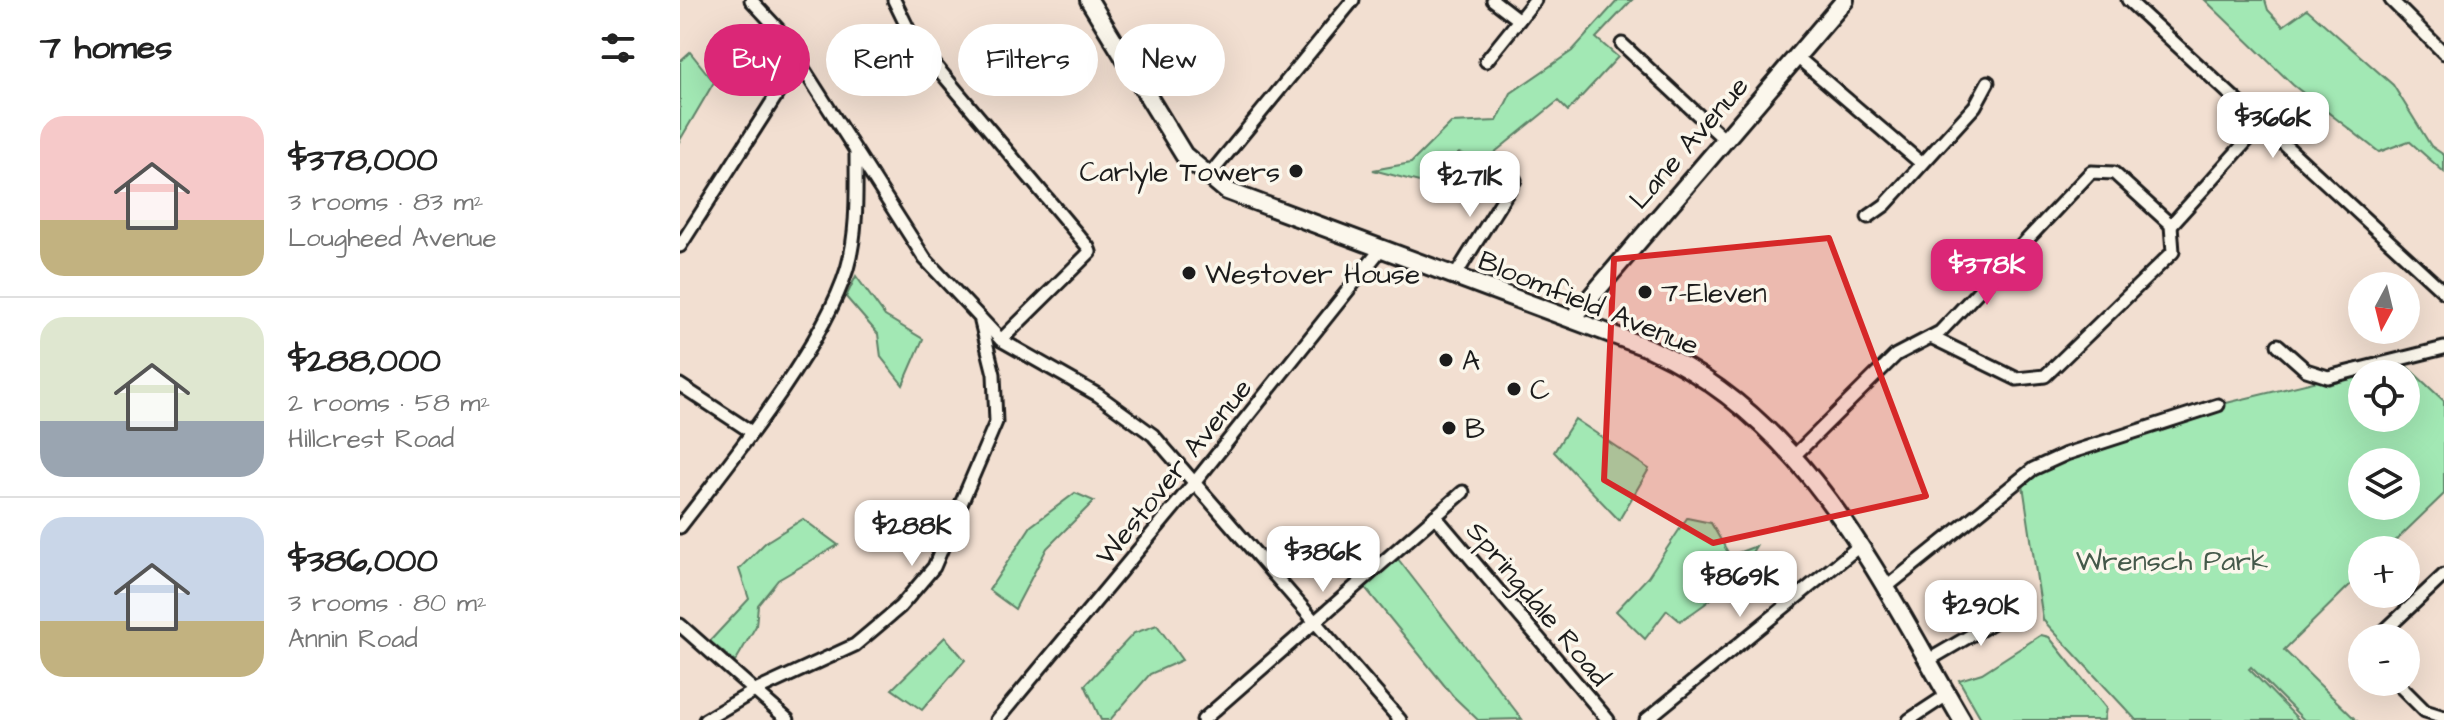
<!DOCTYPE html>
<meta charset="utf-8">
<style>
:root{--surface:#fff;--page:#f6f6f6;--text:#222;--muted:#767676;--line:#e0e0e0;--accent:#db2777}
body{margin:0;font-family:"Architects Daughter",sans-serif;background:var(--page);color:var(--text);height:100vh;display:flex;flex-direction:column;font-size:30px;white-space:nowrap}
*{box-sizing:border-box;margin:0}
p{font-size:26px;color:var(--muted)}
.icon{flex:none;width:44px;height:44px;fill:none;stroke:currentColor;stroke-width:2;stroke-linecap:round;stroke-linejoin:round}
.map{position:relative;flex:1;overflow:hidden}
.drawer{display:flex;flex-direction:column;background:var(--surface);width:680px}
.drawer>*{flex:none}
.top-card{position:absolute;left:24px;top:24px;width:760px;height:72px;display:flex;gap:16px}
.needle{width:52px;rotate:187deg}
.tools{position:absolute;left:1668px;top:272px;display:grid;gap:16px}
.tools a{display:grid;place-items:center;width:72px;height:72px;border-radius:50%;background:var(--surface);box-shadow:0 8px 32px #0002;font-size:40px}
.price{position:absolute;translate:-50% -68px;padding:0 18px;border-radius:16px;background:#fff;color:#222;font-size:26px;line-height:52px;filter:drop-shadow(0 2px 4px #0008)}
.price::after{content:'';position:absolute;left:50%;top:48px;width:24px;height:18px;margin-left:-12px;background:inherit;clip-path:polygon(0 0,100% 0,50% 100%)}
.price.active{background:var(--accent);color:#fff}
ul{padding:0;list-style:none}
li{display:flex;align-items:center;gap:24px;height:200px;padding:0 40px}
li+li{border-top:2px solid var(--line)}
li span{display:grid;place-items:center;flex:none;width:224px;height:160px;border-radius:24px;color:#555}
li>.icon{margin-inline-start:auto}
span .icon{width:96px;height:96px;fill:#fffc;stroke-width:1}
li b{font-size:34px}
h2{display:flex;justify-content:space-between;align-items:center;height:96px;padding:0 40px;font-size:34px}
.chip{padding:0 28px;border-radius:36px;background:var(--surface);box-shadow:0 8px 32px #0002;font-size:28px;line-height:72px}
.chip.active{background:var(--accent);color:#fff}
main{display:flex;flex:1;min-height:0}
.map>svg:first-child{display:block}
.green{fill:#a2e8b4;stroke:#5f8268;stroke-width:2;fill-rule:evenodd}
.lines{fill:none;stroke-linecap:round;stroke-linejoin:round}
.street-casing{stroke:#1c1c1c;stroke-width:17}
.secondary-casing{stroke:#1c1c1c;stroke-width:22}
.primary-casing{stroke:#1c1c1c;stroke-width:22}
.street{stroke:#fbf7ec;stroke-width:11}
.secondary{stroke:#fbf7ec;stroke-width:16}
.primary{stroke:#fbf7ec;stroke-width:16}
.marked{fill:#d62828;fill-opacity:0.2;stroke:#d62828;stroke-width:6;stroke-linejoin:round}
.poi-dot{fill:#1c1c1c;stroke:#fbf7ec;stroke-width:3}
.labels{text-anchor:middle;stroke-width:7;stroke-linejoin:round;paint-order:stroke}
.street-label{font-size:28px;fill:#1c1c1c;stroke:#fbf7ec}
.poi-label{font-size:28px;fill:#1c1c1c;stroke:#fbf7ec;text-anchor:start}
.park-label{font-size:28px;fill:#44594a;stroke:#fbf7ec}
</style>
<main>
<section class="drawer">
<h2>7 homes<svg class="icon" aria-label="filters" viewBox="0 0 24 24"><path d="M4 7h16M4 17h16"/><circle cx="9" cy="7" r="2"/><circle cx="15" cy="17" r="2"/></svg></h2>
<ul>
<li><span style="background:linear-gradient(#f6c9c9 65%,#c2b280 0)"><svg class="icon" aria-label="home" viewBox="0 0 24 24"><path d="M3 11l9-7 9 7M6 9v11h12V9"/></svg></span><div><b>$378,000</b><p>3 rooms · 83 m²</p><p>Lougheed Avenue</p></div></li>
<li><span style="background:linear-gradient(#dfe7d0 65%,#9aa5b1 0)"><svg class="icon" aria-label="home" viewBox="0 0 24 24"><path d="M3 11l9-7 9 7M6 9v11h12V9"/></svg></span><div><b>$288,000</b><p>2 rooms · 58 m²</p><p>Hillcrest Road</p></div></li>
<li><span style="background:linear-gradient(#c9d6e8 65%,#c2b280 0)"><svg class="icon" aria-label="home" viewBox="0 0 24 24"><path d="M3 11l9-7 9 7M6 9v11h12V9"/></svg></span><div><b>$386,000</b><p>3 rooms · 80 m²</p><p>Annin Road</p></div></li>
</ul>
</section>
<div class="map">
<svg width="1764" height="720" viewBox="0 0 1764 720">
<rect width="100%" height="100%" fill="#f2dfd1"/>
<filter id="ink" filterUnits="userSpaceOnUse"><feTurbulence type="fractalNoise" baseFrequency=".0125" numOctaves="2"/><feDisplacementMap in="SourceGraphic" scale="16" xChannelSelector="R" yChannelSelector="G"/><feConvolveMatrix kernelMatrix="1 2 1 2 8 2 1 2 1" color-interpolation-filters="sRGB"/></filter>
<g filter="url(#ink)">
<g class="green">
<path d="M938,0H952L916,38L938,57L888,111L878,101L804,161L779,153L739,182L693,170L731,163L771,123L817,121L831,93L892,51Z"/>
<path d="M1525,0H1585L1588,10L1603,26L1627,9L1713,85L1751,146L1764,155V172L1729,141L1699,152L1613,85Z"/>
<path d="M10,52L34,82L0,140V61Z"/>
<path d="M176,276L205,316L243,339L223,385L201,357L198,334L166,297Z"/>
<path d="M1721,361L1764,401V494L1706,550H1682V573L1604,650L1676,720H1624L1571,667L1569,669L1619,720H1456L1363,620L1343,485L1364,464L1538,405ZM1682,374H1726V418H1682ZM1682,462H1726V506H1682Z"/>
<path d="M895,419L969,469L939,520L874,452Z"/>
<path d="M395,493L414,501L367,548L335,609L309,590L351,526Z"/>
<path d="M1007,518L1031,523L1050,556L1076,546C1056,580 1034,600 1000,621L987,610L965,639L936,611L968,577Z"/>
<path d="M123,519L158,545L98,580L78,605L76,626L55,662L30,641L69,599L59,569L86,542Z"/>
<path d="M718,559L842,719L798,720L773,696L683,585Z"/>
<path d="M477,625L502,660L470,674L430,720H421L405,685L454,633Z"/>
<path d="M1361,635L1369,637L1426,708L1424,720H1302L1279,680L1302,673Z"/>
<path d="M265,637L285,660L242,710L212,689Z"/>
</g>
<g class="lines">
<g class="street-casing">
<g id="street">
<path d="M71,0L98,29L245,259L321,340L418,395L473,435L720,720"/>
<path d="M214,0L233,39L408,247L410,252L321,340"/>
<path d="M813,0L839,20"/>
<path d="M1448,0L1764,292"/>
<path d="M1711,0L1764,53"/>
<path d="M942,44L1044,139"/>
<path d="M1116,56L1241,163"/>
<path d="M806,61L855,0"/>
<path d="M527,178L673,0"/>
<path d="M1188,217L1205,205L1295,106L1308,82"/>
<path d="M0,246L119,60"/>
<path d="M775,276L835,180"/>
<path d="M1251,337L1337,379L1365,376L1493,252L1491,225L1581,125"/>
<path d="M1598,345L1626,370L1648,377L1764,348"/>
<path d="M0,385L70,431"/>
<path d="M1115,455L1216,355L1260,332L1411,172L1434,173L1491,225"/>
<path d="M755,516L928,720"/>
<path d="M0,527C51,461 143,347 167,269C178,231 176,191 176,153"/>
<path d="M1204,589L1353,469L1386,454L1538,405"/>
<path d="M0,625L108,720"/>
<path d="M1697,638L1764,575"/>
<path d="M1247,661L1336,609"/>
<path d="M1716,682L1745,711L1764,717"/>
<path d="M25,720L71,693L175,645L220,607L254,567L316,422L314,374L301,322"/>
<path d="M317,720L515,482L701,249"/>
<path d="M523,720L783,492"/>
<path d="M966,720L1178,547"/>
<path d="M1229,720L1267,695"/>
</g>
</g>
<g class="secondary-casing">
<path id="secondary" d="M892,319L1165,0"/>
</g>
<g class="primary-casing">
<path id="primary" d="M409,0L504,155L547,191L971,349C1129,422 1198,577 1282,720"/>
</g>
<use href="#street" class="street"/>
<use href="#secondary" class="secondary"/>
<use href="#primary" class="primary"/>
</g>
</g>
<path class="marked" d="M1149,238L1246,496L1033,543L924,480L934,259Z"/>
<g class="poi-dot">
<circle cx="616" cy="171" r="8"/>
<circle cx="509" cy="273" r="8"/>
<circle cx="965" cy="292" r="8"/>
<circle cx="766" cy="360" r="8"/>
<circle cx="834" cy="389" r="8"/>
<circle cx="769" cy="428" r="8"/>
</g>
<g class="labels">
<g class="street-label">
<text transform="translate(1008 142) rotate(-49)" y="10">Lane Avenue</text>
<text transform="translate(909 302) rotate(22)" y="10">Bloomfield Avenue</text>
<text transform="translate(493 471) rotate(-51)" y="10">Westover Avenue</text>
<text transform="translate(859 603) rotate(50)" y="10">Springdale Road</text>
</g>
<g class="poi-label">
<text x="600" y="181" text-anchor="end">Carlyle Towers</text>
<text x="525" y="283">Westover House</text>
<text x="981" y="302">7-Eleven</text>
<text x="782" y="370">A</text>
<text x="850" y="399">C</text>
<text x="785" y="438">B</text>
</g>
<g class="park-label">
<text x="1492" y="570">Wrensch Park</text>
</g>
</g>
</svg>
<div class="tools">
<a><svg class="needle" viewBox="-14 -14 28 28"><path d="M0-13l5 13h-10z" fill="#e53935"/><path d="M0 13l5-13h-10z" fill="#767676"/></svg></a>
<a><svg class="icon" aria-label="locate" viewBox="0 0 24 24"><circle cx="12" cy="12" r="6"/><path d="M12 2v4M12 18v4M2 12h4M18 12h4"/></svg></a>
<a><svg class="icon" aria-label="layers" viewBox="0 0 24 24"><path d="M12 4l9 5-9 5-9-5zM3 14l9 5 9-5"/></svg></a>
<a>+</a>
<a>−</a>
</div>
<b class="price" style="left:1593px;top:160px">$366K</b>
<b class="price" style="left:790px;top:219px">$271K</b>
<b class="price active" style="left:1307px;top:307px">$378K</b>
<b class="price" style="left:232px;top:568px">$288K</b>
<b class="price" style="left:643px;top:594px">$386K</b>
<b class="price" style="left:1060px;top:619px">$869K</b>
<b class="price" style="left:1301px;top:648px">$290K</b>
<div class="top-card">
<a class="chip active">Buy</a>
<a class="chip">Rent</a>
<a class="chip">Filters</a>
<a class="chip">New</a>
</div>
</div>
</main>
